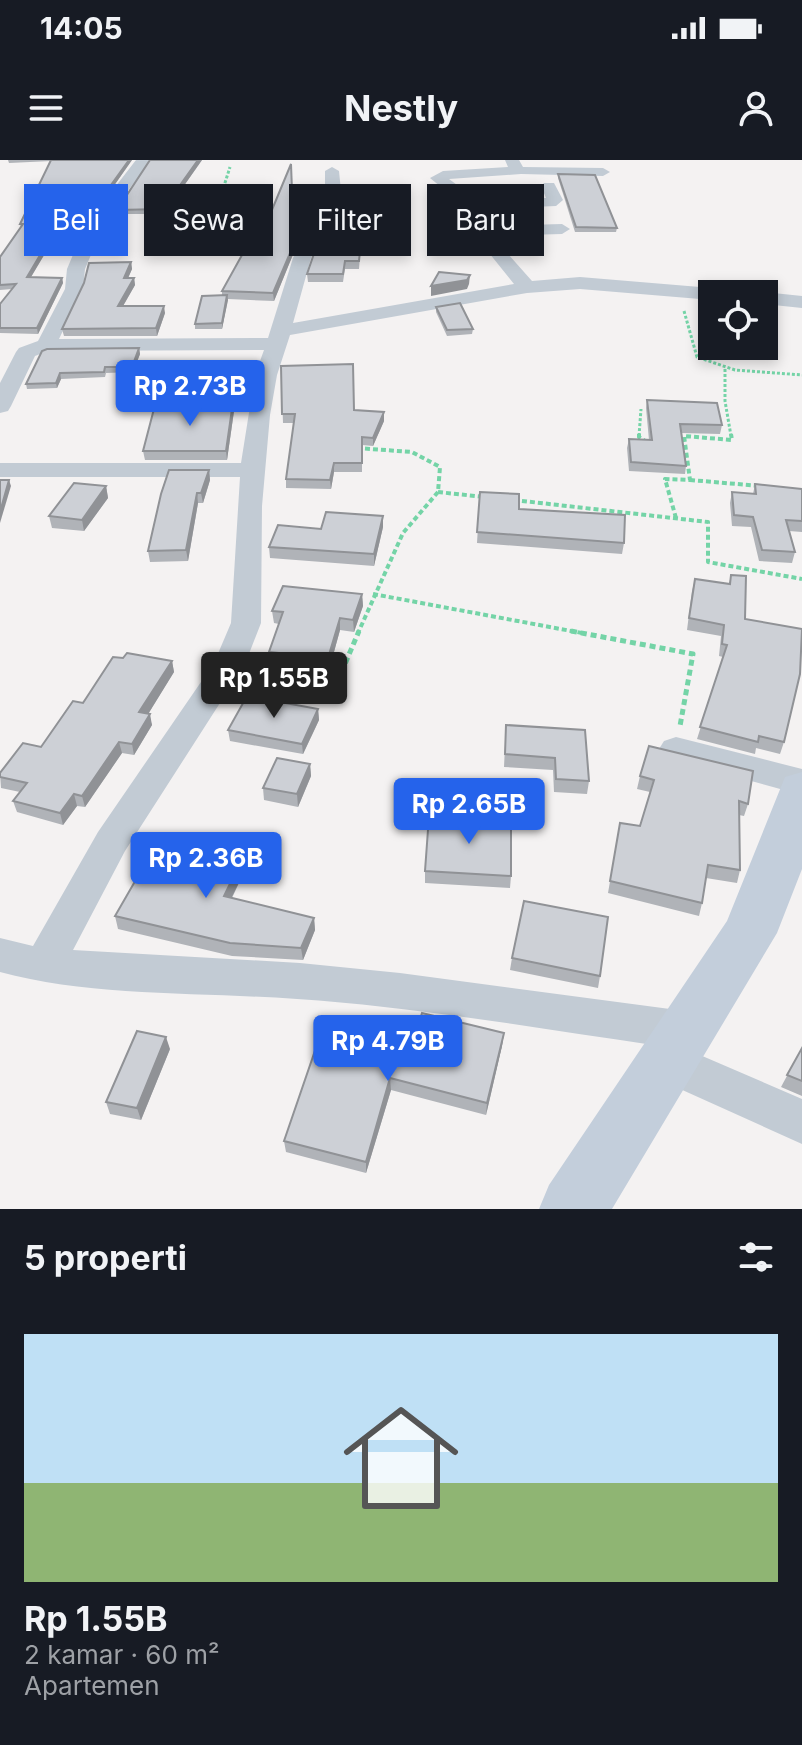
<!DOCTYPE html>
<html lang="id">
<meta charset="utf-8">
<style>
:root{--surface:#171b24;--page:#20242c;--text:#f1f3f6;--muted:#9ea1a6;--accent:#2563eb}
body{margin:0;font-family:Inter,sans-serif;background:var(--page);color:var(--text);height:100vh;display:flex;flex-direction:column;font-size:30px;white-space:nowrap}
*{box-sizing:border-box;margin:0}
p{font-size:26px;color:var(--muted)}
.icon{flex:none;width:44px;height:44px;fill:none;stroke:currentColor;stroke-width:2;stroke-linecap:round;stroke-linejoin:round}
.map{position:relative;height:1049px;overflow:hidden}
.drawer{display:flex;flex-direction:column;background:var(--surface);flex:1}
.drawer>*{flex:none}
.top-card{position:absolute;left:24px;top:24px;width:754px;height:72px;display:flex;gap:16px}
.controls{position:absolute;left:698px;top:120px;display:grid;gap:16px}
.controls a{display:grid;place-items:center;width:80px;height:80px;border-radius:0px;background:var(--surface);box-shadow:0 4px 12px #0003;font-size:40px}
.price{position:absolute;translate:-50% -68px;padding:0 18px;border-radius:8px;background:var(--accent);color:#fff;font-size:26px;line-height:52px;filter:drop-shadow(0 2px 4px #0008)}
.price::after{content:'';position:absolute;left:50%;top:48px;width:24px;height:18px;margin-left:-12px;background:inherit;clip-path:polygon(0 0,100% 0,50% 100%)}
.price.current{background:#222;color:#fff}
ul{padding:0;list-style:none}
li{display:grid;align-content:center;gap:16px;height:424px;padding:0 24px}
li span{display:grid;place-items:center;height:248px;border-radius:0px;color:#555}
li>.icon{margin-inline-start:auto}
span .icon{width:144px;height:144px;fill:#fffc;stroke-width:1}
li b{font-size:34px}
h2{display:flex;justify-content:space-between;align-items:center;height:96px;padding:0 24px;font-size:34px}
.tag{padding:0 28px;border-radius:0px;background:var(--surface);box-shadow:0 4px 12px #0003;font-size:28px;line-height:72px}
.tag.current{background:var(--accent);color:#fff}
.status{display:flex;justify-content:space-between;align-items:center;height:56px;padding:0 40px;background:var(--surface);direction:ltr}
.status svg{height:22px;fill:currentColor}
header{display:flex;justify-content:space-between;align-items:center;height:104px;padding:0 24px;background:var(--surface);font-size:36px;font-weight:700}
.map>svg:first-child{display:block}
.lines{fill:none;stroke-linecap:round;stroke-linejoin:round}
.path-far2{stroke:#74d4a7;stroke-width:3;stroke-dasharray:3 2;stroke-linecap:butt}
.path-far1{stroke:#74d4a7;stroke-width:4;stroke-dasharray:5 3;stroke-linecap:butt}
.path{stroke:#74d4a7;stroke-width:5;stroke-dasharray:6 4;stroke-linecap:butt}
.street{fill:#c2cbd4;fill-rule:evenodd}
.secondary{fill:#c3cedb;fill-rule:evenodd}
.wall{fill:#b0b3b8}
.shaded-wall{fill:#909296}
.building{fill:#cdd0d6;stroke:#909296;stroke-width:2}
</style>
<div class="status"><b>14:05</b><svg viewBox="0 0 49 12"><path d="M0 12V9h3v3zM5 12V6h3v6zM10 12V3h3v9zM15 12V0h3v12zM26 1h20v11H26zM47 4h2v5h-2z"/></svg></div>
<header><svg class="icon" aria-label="menu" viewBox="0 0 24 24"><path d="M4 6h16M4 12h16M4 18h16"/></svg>Nestly<svg class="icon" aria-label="person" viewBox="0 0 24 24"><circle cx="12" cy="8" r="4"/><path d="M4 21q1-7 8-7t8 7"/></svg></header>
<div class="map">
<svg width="802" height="1049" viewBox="0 0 802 1049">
<rect width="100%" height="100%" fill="#f4f2f2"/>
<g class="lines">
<g class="path-far2">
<path d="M177,27L224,26L230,7"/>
<path d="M684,151L697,197L735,210L802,215"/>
<path d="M725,209V241L731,276"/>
<path d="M639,276L641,249"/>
</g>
<g class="path-far1">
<path d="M639,274V277L648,283"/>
<path d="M357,288L412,292L440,307L438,332L403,373L358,473"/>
<path d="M690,320L760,326"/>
<path d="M438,332L484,337"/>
<path d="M514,340L708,362V402L802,419"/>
<path d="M676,358L665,319L690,320L684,276L732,280L731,274"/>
<path d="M373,434L582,473"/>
</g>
<g class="path">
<path d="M571,471L693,494L680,566"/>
<path d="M256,507L339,518L359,471"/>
</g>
<g class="street">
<path d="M136,0H151L127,32L93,90L85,109L83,129L59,179L268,178L293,98L325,31V11L332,7L339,11L341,31L311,98L293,163L514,124L473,73V53L430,18L443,11L508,7L505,0H519L523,7L603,8L610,12L603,16L521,14L449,19L476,39L546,38L541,26L544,23H554L563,40L556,46L487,49L489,66L562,64L570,69L562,74L492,76L532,121L580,117L712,128L721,134H712V140L580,129L527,133L290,175L277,215L270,255L262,346L261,463L245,504L125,691L73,790L300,803L400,813L685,851L700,856L707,870L700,884L686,889L802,939V984L649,915L643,901L649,887L653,885C535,868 416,847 297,839C201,832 92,837 0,812V778L33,786L98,672L214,503L231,463L240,317H0V303H241L255,215L264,190L48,191L35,196L11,246L8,251L0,253V223L16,192L19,188L38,181L65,129L67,109L75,90L112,31Z"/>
<path d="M764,132L802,136V148L764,144V134H757Z"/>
<path d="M676,577L802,609V635L664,597L659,589L664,581Z"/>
</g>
<path class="secondary" d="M802,612V709L777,773L612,1049H539L549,1025L727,761L785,617Z"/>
</g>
<g class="wall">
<path d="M8,0H132L94,54H89L72,80H53L31,117L62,118L63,123L38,174L0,173V144L12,129L0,130V97L21,67L20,64L51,1L9,3Z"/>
<path d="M150,0H202L164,54H117V50Z"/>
<path d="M558,14L617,68L616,72H575L558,18Z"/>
<path d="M293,57L305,58V65L274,141L228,139L222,169H195V164L222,136V131L257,86Z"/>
<path d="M363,59L359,109H345L343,122H308L307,114Z"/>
<path d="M131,102L132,109L128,118H134L135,125L123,146L165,153L157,176H64L62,169Z"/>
<path d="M712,137V161L710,160L708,143L709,138Z"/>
<path d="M436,147L473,169L472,174L447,176L436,152Z"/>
<path d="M139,188L140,194L133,212L106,213L105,217L61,219L57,228L27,229L26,224Z"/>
<path d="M281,206L354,250L384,252V261L373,286L362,285V312H334L331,329L286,328V319L294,263H283Z"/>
<path d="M647,240L722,265L720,274L681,273L686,306L685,314L629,311L627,288L629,279L649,280L646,248Z"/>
<path d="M233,242L234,251L227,300H145L143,291Z"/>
<path d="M209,310L210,320L203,343H198L188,401L150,402L148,391Z"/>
<path d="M755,324L802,329V372L789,371L795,392L792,403L759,401L751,367L732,366L730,343L732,332L753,334Z"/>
<path d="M106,326L108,338L84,371L52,368L49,356Z"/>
<path d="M480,332L519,349L624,383L622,394L477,383Z"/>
<path d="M383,367L374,406L270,398L269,387L321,369Z"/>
<path d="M731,415L784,582L780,594L756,588L755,594L697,579L723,497L719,496L721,476L687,470L692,431L695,419L729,424Z"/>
<path d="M362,434L363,446L354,472L340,470L329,510L270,504L269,492L279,464L274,463L272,451Z"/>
<path d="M123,498L172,501L174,512L148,554L152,565L134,595L122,593L85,647L77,646L63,665L17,652L13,641L20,632L1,628L0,613L41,587Z"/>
<path d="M318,549L319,560L303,594L230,581L228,570Z"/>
<path d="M506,565L589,621L587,634L554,632L553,610L504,607Z"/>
<path d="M310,604L311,616L298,647L264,640L263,628Z"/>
<path d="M640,616L748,644L744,656L739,655L740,710L737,723L706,718L702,743L699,756L608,733L620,663L640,666L650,632L637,629Z"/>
<path d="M245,710L232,738L314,758L315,770L303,800L232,796L118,769L115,756Z"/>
<path d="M425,711L511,716L510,728L425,723Z"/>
<path d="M512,798L600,816L598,828L510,810Z"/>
<path d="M504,873L502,886L486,955L391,930L366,1013L286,992L284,981L408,900Z"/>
<path d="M802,888V936L781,927Z"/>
<path d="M170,889L141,960L110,954L106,942Z"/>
</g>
<g class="shaded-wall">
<path d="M129,0H132L94,54L93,50Z"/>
<path d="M198,0H202L164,54L163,49Z"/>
<path d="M88,50L89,54L72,80L71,75Z"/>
<path d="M305,58V65L274,141L273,133Z"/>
<path d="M52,75L53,80L28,122L27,117Z"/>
<path d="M131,102L132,109L125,125L124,118Z"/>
<path d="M470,115L469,124L467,129L431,136V126Z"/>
<path d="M62,118L63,123L38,174L37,168Z"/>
<path d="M134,118L135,125L119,153L118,146Z"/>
<path d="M227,135L228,140L222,169V163Z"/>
<path d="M164,146L165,153L157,176L156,168Z"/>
<path d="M139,188L140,194L133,212L132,207Z"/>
<path d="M60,213L61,219L57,228L56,223Z"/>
<path d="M233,242L234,251L227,300L226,291Z"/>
<path d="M384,252V261L373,286V278Z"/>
<path d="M334,303V312L331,329L330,320Z"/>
<path d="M209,310L210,320L203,343L201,333Z"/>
<path d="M9,320L11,326L0,363V352Z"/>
<path d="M106,326L108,338L84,371L82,360Z"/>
<path d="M197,333L198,343L188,401L186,390Z"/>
<path d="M383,356V367L374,406V394Z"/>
<path d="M362,434L363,446L354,472L353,460Z"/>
<path d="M340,458V470L329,510L328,498Z"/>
<path d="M172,501L174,512L142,564L139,552Z"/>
<path d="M318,549L319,560L303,594L302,584Z"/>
<path d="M150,554L152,565L134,595L132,584Z"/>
<path d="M119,582L122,593L85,647L82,636Z"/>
<path d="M310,604L311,616L298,647L297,634Z"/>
<path d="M74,634L77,646L63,665L60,653Z"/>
<path d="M243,697L245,710L226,749L224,736Z"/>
<path d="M314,758L315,770L303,800L301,788Z"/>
<path d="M504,873L502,886L486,955L487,943Z"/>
<path d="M166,877L170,889L141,960L137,948Z"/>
<path d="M390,918L391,930L366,1013V1002Z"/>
</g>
<g class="building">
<path d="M51,0H129L93,50H88L71,75H52L27,117L62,118L37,168H0V144L16,124L0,125V97L23,64H20Z"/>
<path d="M150,0H198L163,49L117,50Z"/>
<path d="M291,4L293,57L305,58L273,133L222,131L247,86H257Z"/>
<path d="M558,14L595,15L617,68L576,67Z"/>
<path d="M346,57L363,59L359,101H345L343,114H307L319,79Z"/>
<path d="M131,102L124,118H134L118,146H164L156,168L62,169L84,123L89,103Z"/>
<path d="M439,112L470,115L467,120L431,126Z"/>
<path d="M227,135L222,163L195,164L202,136Z"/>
<path d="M712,137V155L709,138Z"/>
<path d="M460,143L473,169L447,170L436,147Z"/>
<path d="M139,188L132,207H105L104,212L60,213L56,223L26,224L42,191L47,189Z"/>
<path d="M353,204L354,250L384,252L373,278L362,277V303H334L330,320L286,319L295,254H282L281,206Z"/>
<path d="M647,240L717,243L722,265L680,264L686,306L631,302L629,279L652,280Z"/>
<path d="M233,242L226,291H143L155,245Z"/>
<path d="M169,310H209L201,333H197L186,390L148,391L161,334Z"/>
<path d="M0,320H9L0,352Z"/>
<path d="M74,323L106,326L82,360L49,356Z"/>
<path d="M755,324L802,329V361L786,360L795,392L762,390L753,357L734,355L732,332L756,334Z"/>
<path d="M480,332L519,334V349L625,355L624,383L477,372Z"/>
<path d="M326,352L383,356L374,394L269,387L278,365L321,369Z"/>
<path d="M731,415L746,416L745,459L802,469L800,514L784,582L759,576L758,582L700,567L727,485L722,484L724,465L689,458L695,419L730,424Z"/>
<path d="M283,426L362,434L353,460L340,458L328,498L269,492L283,452L272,451Z"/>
<path d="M127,493L172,501L139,552L150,554L132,584L119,582L82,636L74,634L60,653L13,641L27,623L0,617V613L23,583L41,587L73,541L83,543L113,497L123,498Z"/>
<path d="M247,536L318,549L302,584L228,570Z"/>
<path d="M506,565L585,570L589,621L556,619L555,598L505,594Z"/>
<path d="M649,586L753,611L748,644L739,641L740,710L708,705L702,743L610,721L620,663L640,666L654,620L640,616Z"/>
<path d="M277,598L310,604L297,634L263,628Z"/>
<path d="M429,656L511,661V716L425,711Z"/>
<path d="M160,678L243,697L224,736L314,758L301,788L230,783L115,756Z"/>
<path d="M524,741L608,757L600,816L512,798Z"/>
<path d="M422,853L504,873L487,943L390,918L366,1002L284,981L319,879L408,900Z"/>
<path d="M137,871L166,877L137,948L106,942Z"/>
<path d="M802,888V921L787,915Z"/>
</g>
</svg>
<div class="controls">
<a><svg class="icon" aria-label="locate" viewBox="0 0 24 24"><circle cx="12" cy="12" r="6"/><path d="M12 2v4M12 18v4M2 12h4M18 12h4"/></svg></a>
</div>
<b class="price" style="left:190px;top:268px">Rp 2.73B</b>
<b class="price current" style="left:274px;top:560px">Rp 1.55B</b>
<b class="price" style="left:469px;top:686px">Rp 2.65B</b>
<b class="price" style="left:206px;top:740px">Rp 2.36B</b>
<b class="price" style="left:388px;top:923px">Rp 4.79B</b>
<div class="top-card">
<a class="tag current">Beli</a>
<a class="tag">Sewa</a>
<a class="tag">Filter</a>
<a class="tag">Baru</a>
</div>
</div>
<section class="drawer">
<h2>5 properti<svg class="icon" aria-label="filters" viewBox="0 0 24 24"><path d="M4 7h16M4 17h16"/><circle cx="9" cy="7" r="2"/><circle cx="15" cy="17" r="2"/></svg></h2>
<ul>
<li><span style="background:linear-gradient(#bfe0f5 60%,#8fb573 0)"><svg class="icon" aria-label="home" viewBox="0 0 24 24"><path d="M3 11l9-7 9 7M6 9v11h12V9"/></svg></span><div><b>Rp 1.55B</b><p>2 kamar · 60 m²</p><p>Apartemen</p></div></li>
</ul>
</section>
